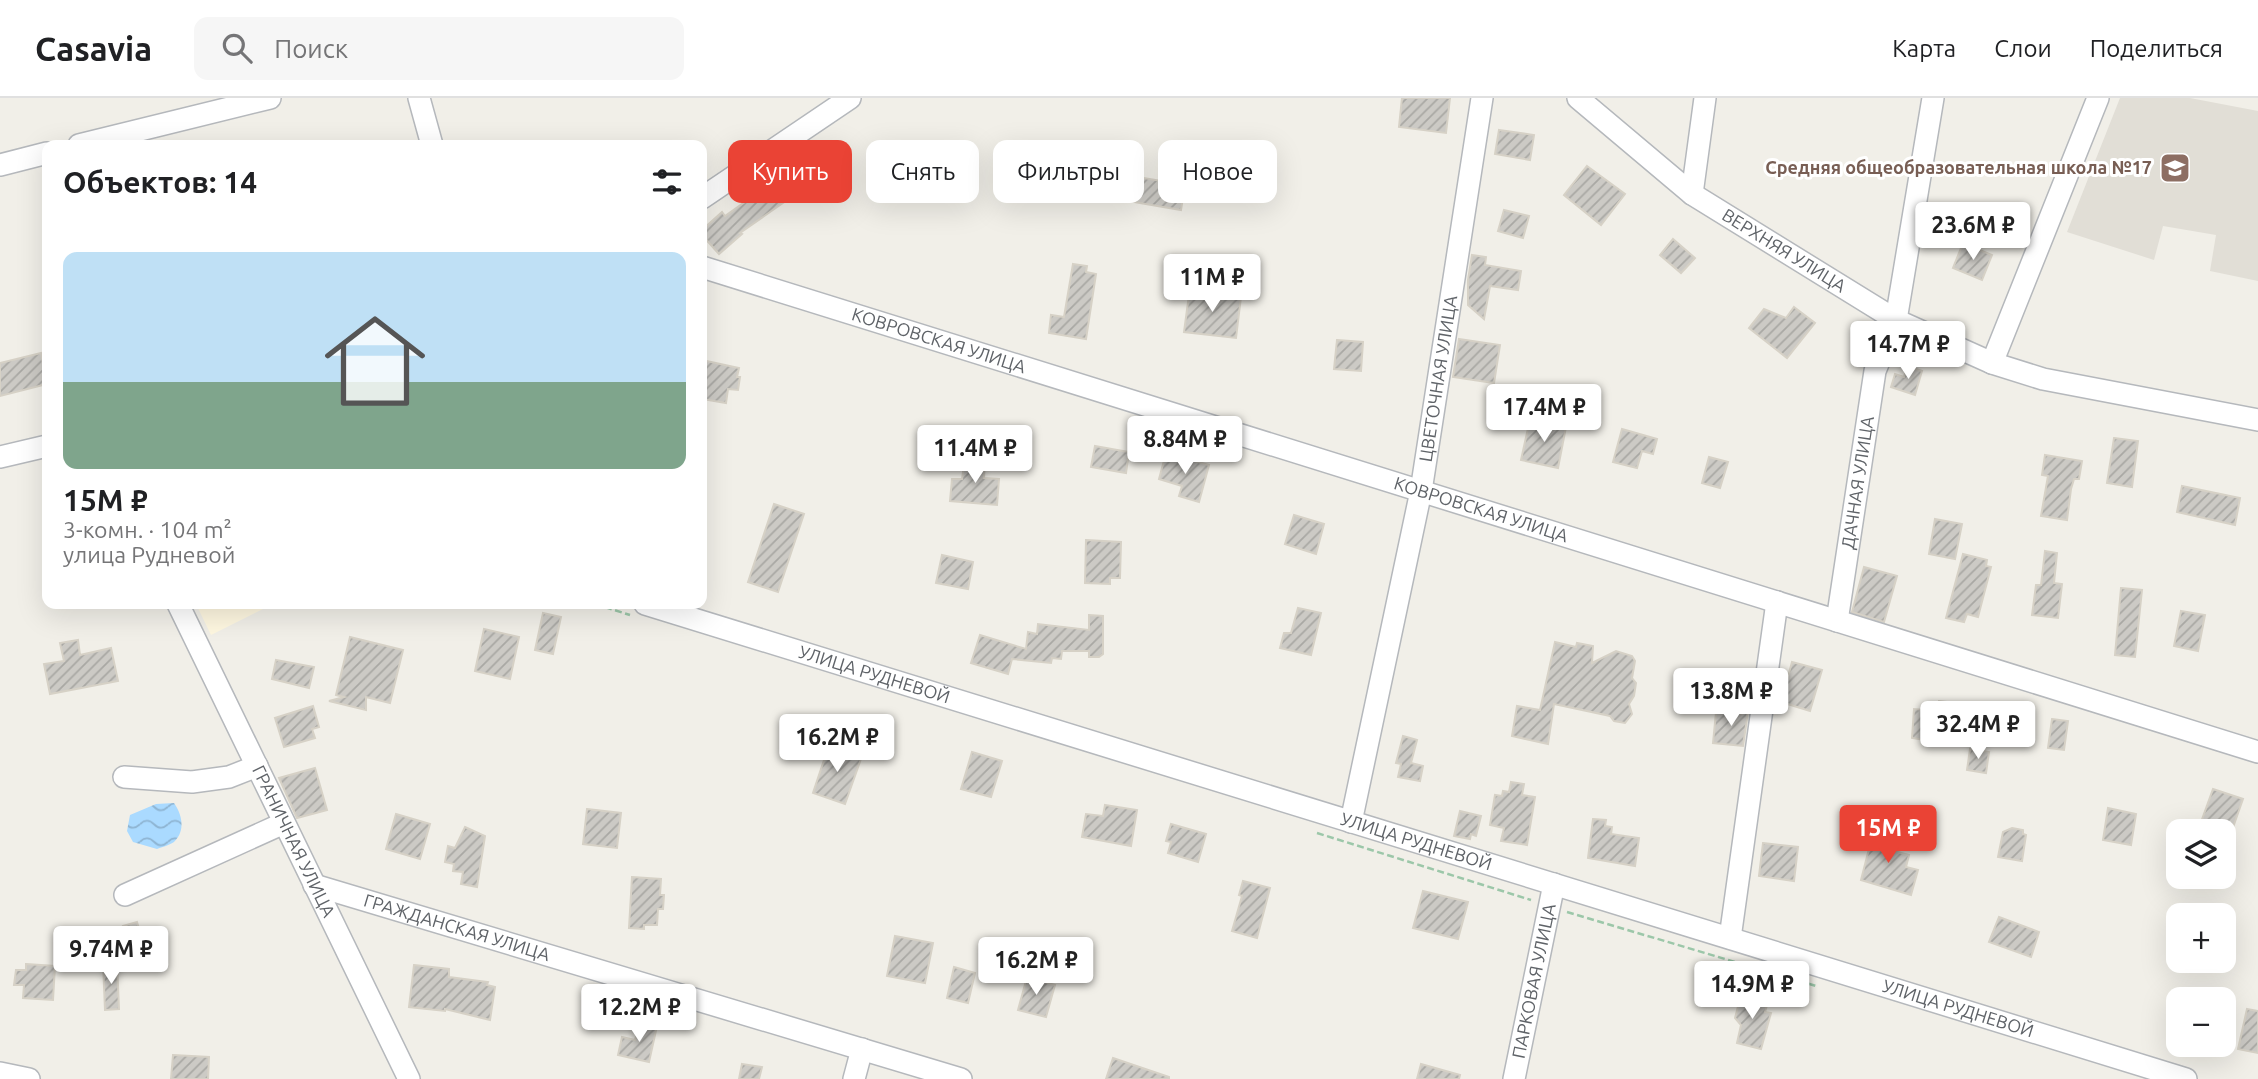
<!DOCTYPE html>
<html lang="ru">
<meta charset="utf-8">
<style>
:root{--surface:#fff;--page:#f6f6f6;--text:#202124;--muted:#757577;--line:#e0e0e0;--accent:#ea4335}
body{margin:0;font-family:Ubuntu,sans-serif;background:var(--page);color:var(--text);height:100vh;display:flex;flex-direction:column;font-size:26px;white-space:nowrap}
*{box-sizing:border-box;margin:0}
p{font-size:23px;color:var(--muted)}
.icon{flex:none;width:38px;height:38px;fill:none;stroke:currentColor;stroke-width:2;stroke-linecap:round;stroke-linejoin:round}
.map{position:relative;flex:1;overflow:hidden}
.details{position:absolute;left:42px;top:42px;width:665px;height:469px;display:flex;flex-direction:column;background:var(--surface);border-radius:14px;box-shadow:0 7px 28px #0002}
.details>*{flex:none}
.banner{position:absolute;left:728px;top:42px;width:665px;height:63px;display:flex;gap:14px}
.controls{position:absolute;left:2166px;top:721px;display:grid;gap:14px}
.controls a{display:grid;place-items:center;width:70px;height:70px;border-radius:14px;background:var(--surface);box-shadow:0 7px 28px #0002;font-size:35px}
.price{position:absolute;translate:-50% -60px;padding:0 16px;border-radius:7px;background:#fff;color:#222;font-size:23px;line-height:46px;filter:drop-shadow(0 2px 4px #0008)}
.price::after{content:'';position:absolute;left:50%;top:42px;width:21px;height:16px;margin-left:-10px;background:inherit;clip-path:polygon(0 0,100% 0,50% 100%)}
.price.on{background:var(--accent);color:#fff}
ul{padding:0;list-style:none}
li{display:grid;align-content:center;gap:14px;height:371px;padding:0 21px}
li span{display:grid;place-items:center;height:217px;border-radius:14px;color:#555}
li>.icon{margin-inline-start:auto}
span .icon{width:126px;height:126px;fill:#fffc;stroke-width:1}
li b{font-size:30px}
h2{display:flex;justify-content:space-between;align-items:center;height:84px;padding:0 21px;font-size:30px}
.chip{padding:0 24px;border-radius:14px;background:var(--surface);box-shadow:0 7px 28px #0002;font-size:24px;line-height:63px}
.chip.on{background:var(--accent);color:#fff}
header{display:flex;align-items:center;gap:42px;box-sizing:border-box;height:98px;padding:0 35px;background:var(--surface);border-bottom:2px solid var(--line)}
header strong{font-size:33px}
nav{display:flex;gap:38px;margin-inline-start:auto;font-size:24px}
.search{width:490px;height:63px;background:var(--page);display:flex;align-items:center;gap:18px;box-sizing:border-box;padding:0 24px;border-radius:14px;color:var(--muted);font-size:26px}
.map>svg:first-child{display:block}
.commercial{fill:#fef7e0}
.education{fill:#e1ded6}
.water{fill:url(#water-waves)}
.building{fill:url(#building-hatch);stroke:#d6d1c6;stroke-width:2}
.lines{fill:none;stroke-linecap:round;stroke-linejoin:round}
.minor-casing{stroke:#b5b8bc;stroke-width:24}
.path{stroke:#9cc7a9;stroke-width:2.5;stroke-dasharray:7 3.5;stroke-linecap:butt}
.minor{stroke:#fff;stroke-width:21}
.labels{text-anchor:middle;stroke-width:6;stroke-linejoin:round;paint-order:stroke}
.education-label{font-size:18px;font-weight:bold;fill:#785e54;stroke:#fff;text-anchor:end}
.street-label{font-size:18px;fill:#5f6368;stroke:#fff}
</style>
<header>
<strong>Casavia</strong>
<div class="search"><svg class="icon" aria-label="search" viewBox="0 0 24 24"><circle cx="10" cy="10" r="6"/><path d="M15 15l6 6"/></svg>Поиск</div>
<nav><a>Карта</a><a>Слои</a><a>Поделиться</a></nav>
</header>
<div class="map">
<svg width="2258" height="981" viewBox="0 0 2258 981">
<defs>
<pattern id="water-waves" width="16" height="10" patternUnits="userSpaceOnUse" patternTransform="scale(1.75)"><rect width="16" height="10" fill="#aadaff"/><path d="M0 5q4-4 8 0t8 0" fill="none" stroke="#8eb4d2"/></pattern>
<pattern id="building-hatch" width="6" height="6" patternUnits="userSpaceOnUse" patternTransform="scale(1.75)"><rect width="6" height="6" fill="#cccac5"/><path d="M-1 1l2-2M0 6l6-6M5 7l2-2" fill="none" stroke="#a9a8a4"/></pattern>
</defs>
<rect width="100%" height="100%" fill="#f1efe8"/>
<path class="commercial" d="M196,506H273L211,537Z"/>
<path class="education" d="M2120,0H2190L2258,13V183L2210,173L2216,137L2163,128L2154,162L2067,134Z"/>
<path class="water" d="M174,705C182,716 186,733 174,744C170,747 162,749 157,751L133,744L127,733L130,717L156,706Z"/>
<g class="building">
<path d="M1402,0H1450L1446,35L1399,29Z"/>
<path d="M1499,32L1534,37L1530,62L1495,56Z"/>
<path d="M1587,68L1625,96L1601,127L1564,97Z"/>
<path d="M1132,78L1185,87L1181,112L1128,103Z"/>
<path d="M777,81L790,100L740,135L742,136L719,156L702,137V132L722,114L725,118Z"/>
<path d="M1504,112L1529,118L1523,140L1498,133Z"/>
<path d="M1673,141L1695,160L1681,175L1660,157Z"/>
<path d="M1963,145L1992,157L1982,182L1953,170Z"/>
<path d="M1472,157L1486,159L1485,167L1521,173L1518,192L1490,188L1484,221L1468,207V182Z"/>
<path d="M1073,166L1087,168L1086,174L1096,176L1086,241L1049,235L1051,217L1064,219Z"/>
<path d="M1190,189L1203,190L1202,195L1241,199L1236,240L1184,234Z"/>
<path d="M1794,209L1815,225L1787,260L1749,230L1764,211L1786,220Z"/>
<path d="M1459,241L1500,247L1494,285L1453,279Z"/>
<path d="M1337,242L1363,244L1361,273L1334,271Z"/>
<path d="M41,255L47,286L0,298V265Z"/>
<path d="M702,262L739,270L737,279H740L738,292L728,291L726,305L702,301Z"/>
<path d="M1907,268L1922,273L1915,297L1891,289L1895,276L1904,279Z"/>
<path d="M1530,321L1566,329L1558,370L1521,362Z"/>
<path d="M1622,331L1657,341L1653,356L1642,353L1637,370L1613,364Z"/>
<path d="M2114,340L2138,343L2132,389L2107,385Z"/>
<path d="M1095,348L1129,354L1126,375L1091,369Z"/>
<path d="M1166,355L1209,367L1199,404L1179,398L1182,388L1159,381Z"/>
<path d="M2045,357L2082,363L2079,381H2074L2071,391L2067,422L2041,418L2048,378L2042,377Z"/>
<path d="M1709,359L1728,364L1720,390L1702,385Z"/>
<path d="M965,360L985,362L984,380L999,381L997,407L950,403L952,381H962Z"/>
<path d="M2182,388L2240,400L2235,427L2177,414Z"/>
<path d="M774,406L804,416L778,494L748,484Z"/>
<path d="M1294,417L1324,426L1316,456L1285,446Z"/>
<path d="M1935,421L1962,426L1955,461L1929,456Z"/>
<path d="M1086,442L1121,444L1120,480H1110V486L1085,485Z"/>
<path d="M2045,453L2057,455L2054,485L2062,486L2058,520L2032,517L2036,487H2041Z"/>
<path d="M1963,456L1987,462L1986,468L1991,469L1978,519L1967,516L1964,524L1946,520Z"/>
<path d="M942,457L973,464L968,491L936,485Z"/>
<path d="M1864,469L1897,478L1884,524L1852,514Z"/>
<path d="M2121,490L2142,492L2135,559L2115,557Z"/>
<path d="M1298,510L1321,515L1311,557L1280,550L1284,535H1291Z"/>
<path d="M2181,513L2205,517L2198,553L2174,548Z"/>
<path d="M543,515L561,519L553,556L535,552Z"/>
<path d="M1089,517L1103,518V556L1099,559H1089V553H1062L1061,561L1052,560L1051,565L1012,561L1008,576L971,565L980,537L1026,551L1028,534L1037,536L1038,526L1089,532Z"/>
<path d="M484,531L519,539L510,581L475,573Z"/>
<path d="M350,539L403,552L390,605L366,599V612L329,603L344,599L336,597Z"/>
<path d="M78,542L80,557L111,550L118,583L50,596L44,566L64,563L60,545Z"/>
<path d="M1555,544L1576,549L1577,545L1593,548L1592,565L1616,553L1632,558L1635,563L1632,580L1636,585L1634,598L1629,606L1632,616L1625,625L1614,623L1610,618L1554,606L1548,646L1512,638L1517,608L1540,612Z"/>
<path d="M276,562L314,569L309,590L272,581Z"/>
<path d="M1792,564L1822,572L1810,613L1781,604Z"/>
<path d="M1939,603L1954,605V615L1959,616L1956,647L1912,640L1914,611L1937,613Z"/>
<path d="M1742,606L1749,607L1743,648L1713,645L1716,614L1742,616Z"/>
<path d="M313,608L319,629L312,631L315,640L284,649L275,620Z"/>
<path d="M2052,621L2068,623L2064,652L2048,650Z"/>
<path d="M1403,638L1417,642L1411,665L1423,668L1420,683L1398,679L1401,666L1396,665Z"/>
<path d="M829,647L862,658L845,706L813,695Z"/>
<path d="M1970,651L1989,654L1986,675L1967,672Z"/>
<path d="M972,654L1002,663L991,699L961,691Z"/>
<path d="M315,670L327,712L297,720L279,680Z"/>
<path d="M1511,684L1524,686L1522,697L1535,699L1527,747L1501,743L1504,730L1490,727L1495,697L1502,698L1503,693L1509,694Z"/>
<path d="M2213,691L2243,701L2230,738L2224,736V733H2216L2200,727Z"/>
<path d="M1105,707L1137,712L1131,748L1082,739L1086,716L1103,718Z"/>
<path d="M2108,710L2136,716L2131,747L2103,742Z"/>
<path d="M587,711L621,715L617,750L583,746Z"/>
<path d="M1460,713L1481,718L1476,738L1471,736L1470,741L1454,738Z"/>
<path d="M396,716L430,726L420,761L386,751Z"/>
<path d="M1593,721L1606,722L1605,728L1612,729L1611,736L1639,740L1635,768L1588,760Z"/>
<path d="M1171,726L1206,736L1198,764L1168,755L1171,744L1166,743Z"/>
<path d="M465,729L485,738L477,789L461,786L463,774L453,773L454,766L445,764L448,748L455,750Z"/>
<path d="M2012,730L2023,732V736L2026,737L2022,763L1998,759L2003,734Z"/>
<path d="M1874,731L1894,736L1890,752L1909,757L1906,769L1918,772L1911,797L1861,782Z"/>
<path d="M1763,745L1798,749L1794,783L1759,778Z"/>
<path d="M632,779L661,781L660,797H664L663,811H658L657,827H644V831L629,830Z"/>
<path d="M1243,783L1270,790L1257,840L1232,833L1242,798L1239,797Z"/>
<path d="M1423,793L1468,804L1458,841L1413,830Z"/>
<path d="M1999,819L2039,834L2031,859L1989,844Z"/>
<path d="M137,824L144,847L130,851L123,828Z"/>
<path d="M895,838L933,845L925,885L887,878Z"/>
<path d="M117,863L119,911L105,912L103,864Z"/>
<path d="M26,866L55,868L53,902L23,900L24,887H14L16,872H26Z"/>
<path d="M414,867L449,871V879L488,884L487,887L495,889L490,922L445,911V913L409,909Z"/>
<path d="M954,869L975,875L968,905L947,900Z"/>
<path d="M1027,879L1055,887L1046,919L1018,912Z"/>
<path d="M1741,897L1768,904L1765,914L1771,915L1761,951L1737,945L1741,927L1735,920Z"/>
<path d="M2247,911L2258,913V955L2238,951Z"/>
<path d="M640,924L657,928L649,964L618,957L622,939L635,942Z"/>
<path d="M173,957L209,959L208,981H171Z"/>
<path d="M1113,960L1169,979V981H1106Z"/>
<path d="M742,966L762,969L759,981H739Z"/>
<path d="M1421,966L1460,977L1459,981H1417Z"/>
</g>
<g class="lines">
<g class="minor-casing">
<g id="minor">
<path d="M419,0L432,47"/>
<path id="s1" d="M1578,0L1692,96L1896,222L1992,265L2043,281L2258,322"/>
<path d="M79,47L270,0"/>
<path d="M0,67L47,55"/>
<path d="M1692,96L1705,0"/>
<path d="M702,100L850,0"/>
<path id="s2" d="M702,169L2258,654"/>
<path d="M1992,265L2098,0"/>
<path d="M0,359L47,348"/>
<path id="s3" d="M178,506L409,981"/>
<path id="s4" d="M645,506L2186,981"/>
<path id="s5" d="M1837,523L1875,273L1896,222L1933,0"/>
<path d="M124,679L192,684L229,679L257,668"/>
<path id="s6" d="M1351,724L1421,393L1482,0"/>
<path id="s7" d="M314,787L961,981"/>
<path d="M125,797L284,725"/>
<path d="M1730,840L1777,504"/>
<path d="M0,975L29,981"/>
<path d="M854,981L862,951"/>
<path id="s8" d="M1514,981L1554,786"/>
</g>
</g>
<g class="path">
<path d="M595,506L630,517"/>
<path d="M1317,735L1531,802"/>
<path d="M1567,814L1816,888"/>
</g>
<use href="#minor" class="minor"/>
</g>
<defs>
<g id="school-square" transform="scale(1.575)"><rect x="-9" y="-9" width="18" height="18" rx="4" fill="#8d6e63" stroke="#fff"/><path d="M0-5L7-2L0 1L-7-2ZM-4 1L0 2.5L4 1V4Q0 6-4 4Z" fill="#fff"/></g>
</defs>
<g fill-rule="evenodd">
<use href="#school-square" x="2175" y="70"/>
</g>
<g class="labels">
<g class="education-label">
<text x="2152" y="76">Средняя общеобразовательная школа №17</text>
</g>
<g class="street-label">
<text dy="6" stroke="none"><textPath href="#s1" startOffset="257">ВЕРХНЯЯ УЛИЦА</textPath></text>
<text dy="6" stroke="none"><textPath href="#s2" startOffset="248">КОВРОВСКАЯ УЛИЦА</textPath></text>
<text dy="6" stroke="none"><textPath href="#s6" startOffset="452">ЦВЕТОЧНАЯ УЛИЦА</textPath></text>
<text dy="6" stroke="none"><textPath href="#s5" startOffset="140">ДАЧНАЯ УЛИЦА</textPath></text>
<text dy="6" stroke="none"><textPath href="#s2" startOffset="816">КОВРОВСКАЯ УЛИЦА</textPath></text>
<text dy="6" stroke="none"><textPath href="#s4" startOffset="240">УЛИЦА РУДНЕВОЙ</textPath></text>
<text dy="6" stroke="none"><textPath href="#s4" startOffset="807">УЛИЦА РУДНЕВОЙ</textPath></text>
<text dy="6" stroke="none"><textPath href="#s3" startOffset="264">ГРАНИЧНАЯ УЛИЦА</textPath></text>
<text dy="6" stroke="none"><textPath href="#s7" startOffset="149">ГРАЖДАНСКАЯ УЛИЦА</textPath></text>
<text dy="6" stroke="none"><textPath href="#s8" startOffset="100">ПАРКОВАЯ УЛИЦА</textPath></text>
<text dy="6" stroke="none"><textPath href="#s4" startOffset="1374">УЛИЦА РУДНЕВОЙ</textPath></text>
</g>
</g>
</svg>
<div class="controls">
<a><svg class="icon" aria-label="layers" viewBox="0 0 24 24"><path d="M12 4l9 5-9 5-9-5zM3 14l9 5 9-5"/></svg></a>
<a>+</a>
<a>−</a>
</div>
<b class="price" style="left:1973px;top:164px">23.6M ₽</b>
<b class="price" style="left:1212px;top:216px">11M ₽</b>
<b class="price" style="left:1908px;top:283px">14.7M ₽</b>
<b class="price" style="left:1544px;top:346px">17.4M ₽</b>
<b class="price" style="left:1185px;top:378px">8.84M ₽</b>
<b class="price" style="left:975px;top:387px">11.4M ₽</b>
<b class="price" style="left:1731px;top:630px">13.8M ₽</b>
<b class="price" style="left:1978px;top:663px">32.4M ₽</b>
<b class="price" style="left:837px;top:676px">16.2M ₽</b>
<b class="price on" style="left:1888px;top:767px">15M ₽</b>
<b class="price" style="left:111px;top:888px">9.74M ₽</b>
<b class="price" style="left:1036px;top:899px">16.2M ₽</b>
<b class="price" style="left:1752px;top:923px">14.9M ₽</b>
<b class="price" style="left:639px;top:946px">12.2M ₽</b>
<div class="banner">
<a class="chip on">Купить</a>
<a class="chip">Снять</a>
<a class="chip">Фильтры</a>
<a class="chip">Новое</a>
</div>
<section class="details">
<h2>Объектов: 14<svg class="icon" aria-label="filters" viewBox="0 0 24 24"><path d="M4 7h16M4 17h16"/><circle cx="9" cy="7" r="2"/><circle cx="15" cy="17" r="2"/></svg></h2>
<ul>
<li><span style="background:linear-gradient(#bfe0f5 60%,#7fa58c 0)"><svg class="icon" aria-label="home" viewBox="0 0 24 24"><path d="M3 11l9-7 9 7M6 9v11h12V9"/></svg></span><div><b>15M ₽</b><p>3-комн. · 104 m²</p><p>улица Рудневой</p></div></li>
</ul>
</section>
</div>
